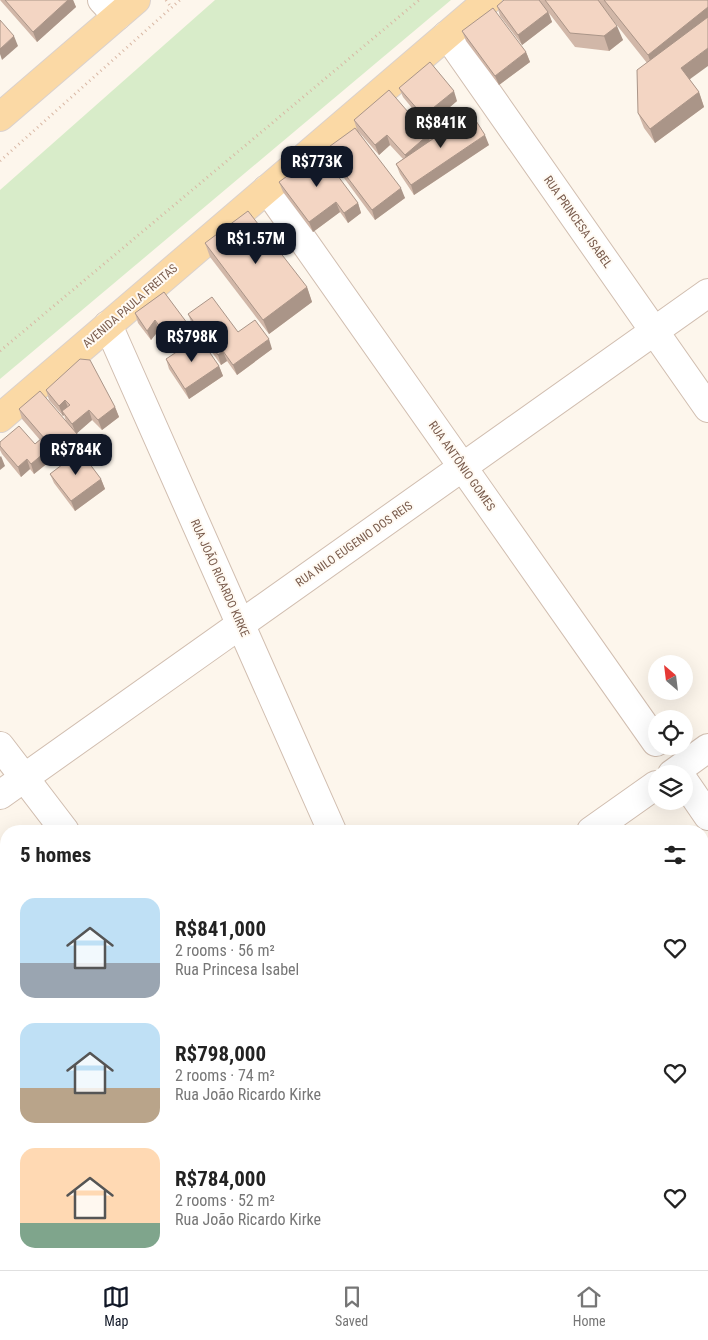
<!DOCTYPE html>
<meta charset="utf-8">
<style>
:root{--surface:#fff;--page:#f2f2f2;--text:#222;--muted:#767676;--line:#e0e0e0;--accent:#111827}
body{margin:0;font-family:"Roboto Condensed",sans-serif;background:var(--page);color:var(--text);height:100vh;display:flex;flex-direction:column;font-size:19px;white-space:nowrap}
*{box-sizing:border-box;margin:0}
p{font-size:16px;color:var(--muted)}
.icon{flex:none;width:28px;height:28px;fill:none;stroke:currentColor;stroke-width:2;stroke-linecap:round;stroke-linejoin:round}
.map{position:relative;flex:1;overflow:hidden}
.details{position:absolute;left:0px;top:825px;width:709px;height:445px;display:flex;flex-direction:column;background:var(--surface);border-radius:20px 20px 0 0;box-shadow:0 5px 20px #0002}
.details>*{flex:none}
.needle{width:32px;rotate:332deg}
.buttons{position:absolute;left:648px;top:655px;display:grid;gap:10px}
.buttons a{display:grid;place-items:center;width:45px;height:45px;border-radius:50%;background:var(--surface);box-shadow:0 5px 20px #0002;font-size:25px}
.price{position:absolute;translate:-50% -42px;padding:0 11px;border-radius:10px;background:var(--accent);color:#fff;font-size:16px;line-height:32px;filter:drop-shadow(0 1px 2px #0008)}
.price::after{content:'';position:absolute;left:50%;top:30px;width:15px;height:11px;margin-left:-8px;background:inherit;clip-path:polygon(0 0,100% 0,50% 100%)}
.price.selected{background:#222;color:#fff}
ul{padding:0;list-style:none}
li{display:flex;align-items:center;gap:15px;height:125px;padding:0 20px}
li span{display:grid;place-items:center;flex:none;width:140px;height:100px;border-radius:15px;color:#555}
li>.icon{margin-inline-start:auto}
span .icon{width:60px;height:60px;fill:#fffc;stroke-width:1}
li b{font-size:21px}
h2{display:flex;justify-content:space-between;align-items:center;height:60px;padding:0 20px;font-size:21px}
.dock{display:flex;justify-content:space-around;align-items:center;height:70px;border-top:1px solid var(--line);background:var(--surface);font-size:14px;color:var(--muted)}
.dock a{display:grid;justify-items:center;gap:2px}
.dock .selected{color:var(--accent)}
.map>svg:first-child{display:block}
.green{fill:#d8ecc9}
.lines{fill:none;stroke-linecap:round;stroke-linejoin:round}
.minor-casing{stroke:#d1beb0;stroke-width:30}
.major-casing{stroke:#dad1cd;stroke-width:30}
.path{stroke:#d9b8a5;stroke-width:3;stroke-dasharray:1 4;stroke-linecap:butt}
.minor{stroke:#fff;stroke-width:28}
.major{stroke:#fbd9a5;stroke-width:28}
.wall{fill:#d1b7a8}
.shaded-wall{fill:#aa9588}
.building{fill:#f3d5c3;stroke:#aa9588}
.labels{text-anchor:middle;stroke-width:4;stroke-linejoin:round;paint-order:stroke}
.street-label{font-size:12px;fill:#7a5c4d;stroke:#fffaf3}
</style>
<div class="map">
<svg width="708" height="1270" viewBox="0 0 708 1270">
<rect width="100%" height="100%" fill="#fdf6ec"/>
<path class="green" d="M215,0H451L0,379V190Z"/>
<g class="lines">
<g class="minor-casing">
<g id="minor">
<path d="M102,0L117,16"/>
<path d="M447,35L708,408"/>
<path d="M267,189L656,742"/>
<path d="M108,325L332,831"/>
<path d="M0,746L65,831"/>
<path d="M672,774L708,748"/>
<path d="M684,781L708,816"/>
<path d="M0,795L708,293"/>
<path d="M591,831L656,785"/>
<path d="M0,1140L6,1146"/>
<path d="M702,1188L708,1184"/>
<path d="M117,1264L122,1270"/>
<path d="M523,1264L525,1270"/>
<path d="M586,1270L595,1264"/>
</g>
</g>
<g class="major-casing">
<g id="major">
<path d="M0,117L136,0"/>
<path d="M0,418L488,0"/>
</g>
</g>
<g class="path">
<path d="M166,0L171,7"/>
<path d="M0,161L180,0"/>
<path d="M0,351L419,0"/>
</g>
<use href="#minor" class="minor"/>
<use href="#major" class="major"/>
</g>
<g class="wall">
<path d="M0,0H73L76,7L37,42Z"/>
<path d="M504,0H708L690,80L699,92L704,107L655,143L644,128L638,113L647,63L600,4L623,40L609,51L575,47L549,13L552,22L522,45L500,16L497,6Z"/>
<path d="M462,31L526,52L530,62L499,85L466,41Z"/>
<path d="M399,88L457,101L439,116L443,119L446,129L441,133L489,145L414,195L400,174L396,164L403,159L390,145L379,155L358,131L405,198L375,220L330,159L326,149L357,130L354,120L417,123L414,115L416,113L403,97Z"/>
<path d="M279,182L358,203L361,213L348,223L340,212L313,232L283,192Z"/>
<path d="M205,243L307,287L312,302L269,334L210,257Z"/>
<path d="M164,292L197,338L219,366L223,376L189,399L169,369L166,359L175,353L159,330L151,340L138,323L135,313Z"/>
<path d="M188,314L238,332L272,349L237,375L227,361L221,365L192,324Z"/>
<path d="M46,390L115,407L119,417L102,430L92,420L77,433L88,452L84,456L101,479L105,489L75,511L54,483L50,474L62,465L52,453L54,458L34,474L30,469L21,477L2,454L0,450V442L35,444L40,440L22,419L19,409L70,426L66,421L64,415L63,416L49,400Z"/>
<path d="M20,1264H62L64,1270H25Z"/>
</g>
<g class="shaded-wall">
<path d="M68,0H73L76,7L37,42L33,32Z"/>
<path d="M708,7V25L653,69L648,55Z"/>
<path d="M548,12L552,22L522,45L518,35Z"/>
<path d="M617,26L623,40L609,51L604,36Z"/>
<path d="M14,36L18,46L2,60L0,54V49Z"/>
<path d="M708,48V66L686,82L681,68Z"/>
<path d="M526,52L530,62L499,85L495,76Z"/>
<path d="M454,91L457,101L437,118L433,108Z"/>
<path d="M699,92L704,107L655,143L650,129Z"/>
<path d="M443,119L446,129L432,141L428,131Z"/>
<path d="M387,135L390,145L379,155L375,145Z"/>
<path d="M428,135L431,145L408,165L405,155Z"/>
<path d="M485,135L489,145L414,195L411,185Z"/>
<path d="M401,188L405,198L375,220L372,210Z"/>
<path d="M336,202L340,212L313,232L309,222Z"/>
<path d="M358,203L361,213L348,223L344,213Z"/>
<path d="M307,287L312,302L269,334L263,320Z"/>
<path d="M155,320L159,330L151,340L147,331Z"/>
<path d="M196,335L199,345L180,359L176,349Z"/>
<path d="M269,339L272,349L237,375L233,365Z"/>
<path d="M223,351L227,361L221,365L218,355Z"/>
<path d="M219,366L223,376L189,399L185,389Z"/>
<path d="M65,400L69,410L62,411L64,415L63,416L59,406Z"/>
<path d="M115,407L119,417L102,430L98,420Z"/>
<path d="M89,410L92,420L76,434L72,424Z"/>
<path d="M84,442L88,452L67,471L64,461Z"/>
<path d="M50,448L54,458L34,474L31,464Z"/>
<path d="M1,456L5,466L0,470V457Z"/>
<path d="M27,459L30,469L21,477L18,467Z"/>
<path d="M101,479L105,489L75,511L71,501Z"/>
<path d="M59,1264H62L64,1270H52Z"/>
</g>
<g class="building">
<path d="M5,0H68L33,32Z"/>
<path d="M504,0H539L548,12L518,35L497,6Z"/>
<path d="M545,0H598L617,26L604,36L570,33Z"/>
<path d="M604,0H708V7L648,55Z"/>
<path d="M493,8L526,52L495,76L462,31Z"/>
<path d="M708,17V48L681,68L699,92L650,129L638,113L637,70Z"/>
<path d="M0,20L14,36L0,49Z"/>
<path d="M430,62L454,91L433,108L443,119L428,131L414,115L419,111L399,88Z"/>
<path d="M389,90L428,135L405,155L387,135L375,145L354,120Z"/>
<path d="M471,113L485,135L411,185L396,164Z"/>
<path d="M355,128L401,188L372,210L326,149Z"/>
<path d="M320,152L358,203L344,213L336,202L309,222L279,182Z"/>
<path d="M248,211L307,287L263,320L205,243Z"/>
<path d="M164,292L196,335L176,349L155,320L147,331L135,313Z"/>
<path d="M212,297L238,332L255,320L269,339L233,365L223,351L218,355L188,314Z"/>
<path d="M199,337L219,366L185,389L166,359Z"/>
<path d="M80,359L90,360L115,407L98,420L89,410L72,424L62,411L70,405L65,400L59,406L46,390Z"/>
<path d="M40,391L84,442L64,461L19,409Z"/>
<path d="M19,426L35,444L42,438L50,448L31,464L27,459L18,467L0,446V442Z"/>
<path d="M80,451L101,479L71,501L50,474Z"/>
<path d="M25,1264H59L52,1270H30Z"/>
</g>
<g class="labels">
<g class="street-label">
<text transform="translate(578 222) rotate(55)" y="4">RUA PRINCESA ISABEL</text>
<text transform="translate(130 306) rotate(-41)" y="4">AVENIDA PAULA FREITAS</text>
<text transform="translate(462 466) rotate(55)" y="4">RUA ANTÔNIO GOMES</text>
<text transform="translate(354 544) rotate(-35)" y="4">RUA NILO EUGENIO DOS REIS</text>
<text transform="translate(220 578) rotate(66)" y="4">RUA JOÃO RICARDO KIRKE</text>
</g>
</g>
</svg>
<div class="buttons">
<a><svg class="needle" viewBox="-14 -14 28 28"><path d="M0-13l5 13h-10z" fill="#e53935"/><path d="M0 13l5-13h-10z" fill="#767676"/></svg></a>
<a><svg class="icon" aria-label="locate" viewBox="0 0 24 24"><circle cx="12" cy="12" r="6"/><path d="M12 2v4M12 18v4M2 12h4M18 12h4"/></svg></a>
<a><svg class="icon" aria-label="layers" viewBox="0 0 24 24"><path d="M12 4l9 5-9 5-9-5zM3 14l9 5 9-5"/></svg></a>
</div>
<b class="price selected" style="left:441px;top:149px">R$841K</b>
<b class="price" style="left:317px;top:188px">R$773K</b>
<b class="price" style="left:256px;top:265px">R$1.57M</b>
<b class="price" style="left:192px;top:363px">R$798K</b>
<b class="price" style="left:76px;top:476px">R$784K</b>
<section class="details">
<h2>5 homes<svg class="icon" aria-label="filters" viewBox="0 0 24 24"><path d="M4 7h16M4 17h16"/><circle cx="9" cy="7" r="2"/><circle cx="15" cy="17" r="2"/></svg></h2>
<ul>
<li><span style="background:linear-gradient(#bfe0f5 65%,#9aa5b1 0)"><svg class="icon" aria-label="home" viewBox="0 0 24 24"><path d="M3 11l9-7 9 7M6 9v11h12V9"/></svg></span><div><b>R$841,000</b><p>2 rooms · 56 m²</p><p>Rua Princesa Isabel</p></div><svg class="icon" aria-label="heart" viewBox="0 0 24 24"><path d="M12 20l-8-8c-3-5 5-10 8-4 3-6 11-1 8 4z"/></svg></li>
<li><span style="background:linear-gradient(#bfe0f5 65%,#b9a48a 0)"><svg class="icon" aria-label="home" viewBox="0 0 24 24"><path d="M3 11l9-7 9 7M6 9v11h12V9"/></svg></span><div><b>R$798,000</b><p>2 rooms · 74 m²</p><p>Rua João Ricardo Kirke</p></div><svg class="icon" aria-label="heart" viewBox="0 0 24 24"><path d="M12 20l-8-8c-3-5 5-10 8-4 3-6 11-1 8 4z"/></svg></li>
<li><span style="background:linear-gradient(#ffd9b3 75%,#7fa58c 0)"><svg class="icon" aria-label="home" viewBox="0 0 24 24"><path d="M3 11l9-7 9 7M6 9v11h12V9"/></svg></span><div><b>R$784,000</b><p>2 rooms · 52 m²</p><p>Rua João Ricardo Kirke</p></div><svg class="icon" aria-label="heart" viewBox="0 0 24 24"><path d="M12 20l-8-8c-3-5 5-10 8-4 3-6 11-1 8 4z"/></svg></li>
</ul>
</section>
</div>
<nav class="dock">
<a class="selected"><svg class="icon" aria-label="map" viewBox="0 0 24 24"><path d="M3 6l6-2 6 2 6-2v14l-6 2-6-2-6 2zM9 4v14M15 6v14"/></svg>Map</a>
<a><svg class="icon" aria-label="saved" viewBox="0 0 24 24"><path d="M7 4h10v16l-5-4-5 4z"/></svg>Saved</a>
<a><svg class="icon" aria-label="home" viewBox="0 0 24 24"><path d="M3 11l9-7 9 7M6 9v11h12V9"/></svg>Home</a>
</nav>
